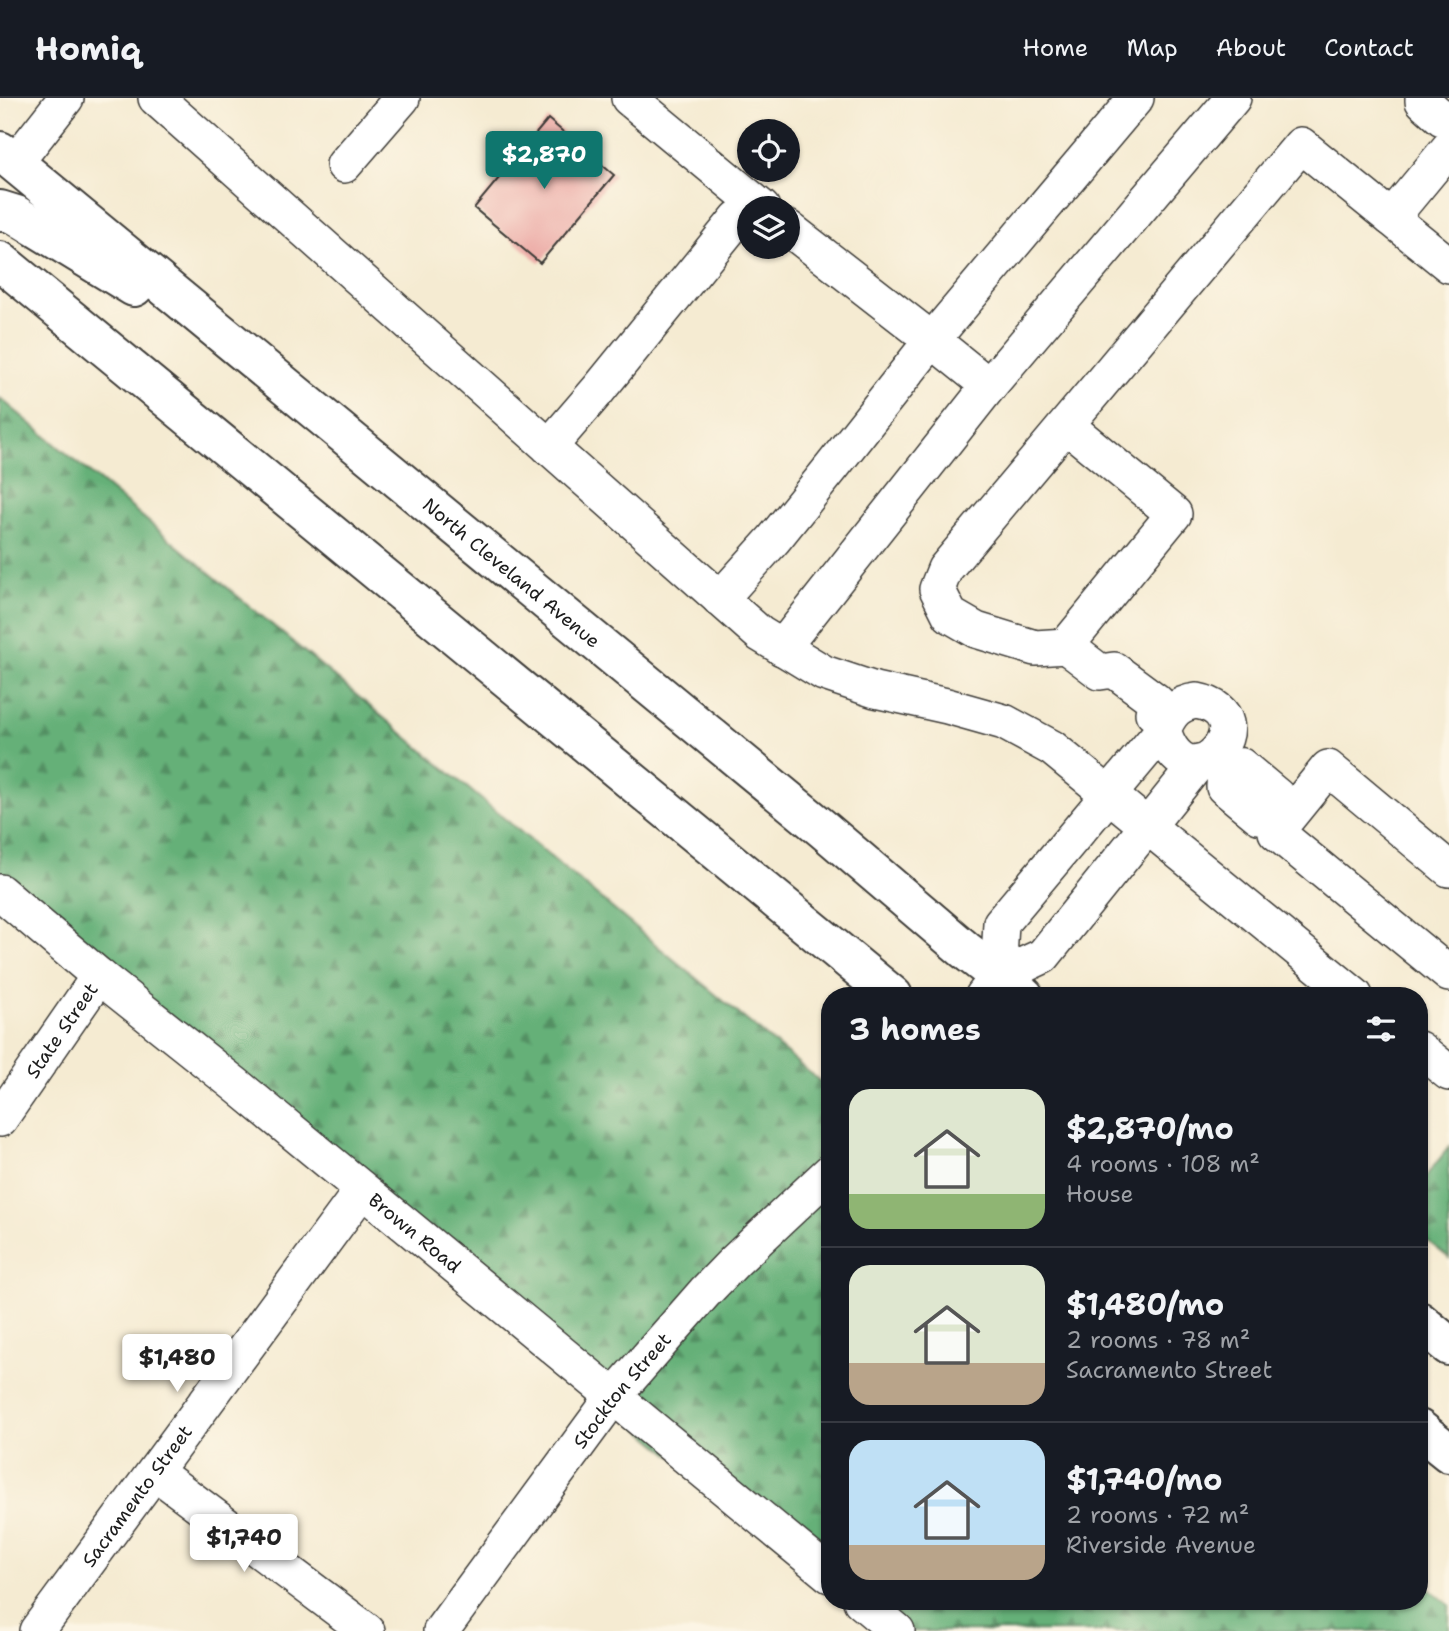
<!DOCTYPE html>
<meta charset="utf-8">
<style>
:root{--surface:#171b24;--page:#20242c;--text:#f1f3f6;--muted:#9ea1a6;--line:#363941;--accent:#0f766e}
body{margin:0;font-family:"Shantell Sans",sans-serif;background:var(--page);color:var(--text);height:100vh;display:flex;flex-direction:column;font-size:26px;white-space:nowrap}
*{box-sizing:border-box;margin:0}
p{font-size:23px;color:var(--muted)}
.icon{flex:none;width:38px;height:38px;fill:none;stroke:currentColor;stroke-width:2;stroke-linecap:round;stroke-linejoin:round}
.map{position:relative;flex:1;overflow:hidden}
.drawer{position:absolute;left:821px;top:889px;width:607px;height:623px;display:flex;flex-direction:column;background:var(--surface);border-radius:28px;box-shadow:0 2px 5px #0004}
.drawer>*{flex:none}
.buttons{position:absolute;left:737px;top:21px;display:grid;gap:14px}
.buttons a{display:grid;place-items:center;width:63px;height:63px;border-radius:50%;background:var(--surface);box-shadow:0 2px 5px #0004;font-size:35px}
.price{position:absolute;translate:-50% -60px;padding:0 16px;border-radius:7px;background:#fff;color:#222;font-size:23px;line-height:46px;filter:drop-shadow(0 2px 4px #0008)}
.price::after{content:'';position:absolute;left:50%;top:42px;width:21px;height:16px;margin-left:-10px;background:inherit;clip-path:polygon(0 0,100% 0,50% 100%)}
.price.current{background:var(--accent);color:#fff}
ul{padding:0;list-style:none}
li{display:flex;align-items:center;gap:21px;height:175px;padding:0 28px}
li+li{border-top:2px solid var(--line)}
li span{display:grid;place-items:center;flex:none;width:196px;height:140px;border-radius:21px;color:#555}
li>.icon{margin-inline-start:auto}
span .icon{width:84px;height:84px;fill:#fffc;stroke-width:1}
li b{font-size:30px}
h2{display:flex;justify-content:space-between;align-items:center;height:84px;padding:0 28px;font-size:30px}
header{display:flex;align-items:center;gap:42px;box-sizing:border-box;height:98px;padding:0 35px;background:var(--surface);border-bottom:2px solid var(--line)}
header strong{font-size:33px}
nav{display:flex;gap:38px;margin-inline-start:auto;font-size:24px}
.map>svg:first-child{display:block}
.forest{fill:url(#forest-firs);stroke:#40664a;stroke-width:2}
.building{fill:#ecaaa6}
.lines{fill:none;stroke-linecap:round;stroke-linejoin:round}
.minor-casing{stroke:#3d3b37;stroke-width:38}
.major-casing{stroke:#3d3b37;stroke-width:42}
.minor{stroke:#fff;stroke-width:35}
.major{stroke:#fff;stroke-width:38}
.labels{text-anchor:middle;stroke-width:5;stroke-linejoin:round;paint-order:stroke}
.street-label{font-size:19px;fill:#1c1c1c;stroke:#fcf5e5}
</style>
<header>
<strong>Homiq</strong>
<nav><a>Home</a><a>Map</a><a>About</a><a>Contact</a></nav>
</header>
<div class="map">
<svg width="1449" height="1533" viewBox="0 0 1449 1533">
<defs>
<pattern id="forest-firs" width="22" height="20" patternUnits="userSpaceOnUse" patternTransform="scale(1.75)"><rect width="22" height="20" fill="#65b078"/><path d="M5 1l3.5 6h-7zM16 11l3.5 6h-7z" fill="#528e62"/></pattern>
</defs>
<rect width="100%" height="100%" fill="#fcf5e5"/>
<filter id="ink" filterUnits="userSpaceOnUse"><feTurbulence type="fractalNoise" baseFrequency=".0143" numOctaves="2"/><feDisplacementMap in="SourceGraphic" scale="14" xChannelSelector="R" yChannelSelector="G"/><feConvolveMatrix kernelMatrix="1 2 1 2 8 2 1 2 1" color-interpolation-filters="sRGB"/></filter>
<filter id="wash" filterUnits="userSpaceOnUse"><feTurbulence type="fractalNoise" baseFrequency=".00686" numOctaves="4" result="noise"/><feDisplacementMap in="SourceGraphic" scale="28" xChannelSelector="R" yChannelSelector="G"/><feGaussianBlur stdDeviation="1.57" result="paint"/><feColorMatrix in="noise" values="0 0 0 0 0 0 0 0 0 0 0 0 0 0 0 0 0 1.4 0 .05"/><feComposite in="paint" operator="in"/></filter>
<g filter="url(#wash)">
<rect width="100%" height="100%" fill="#f5ebd2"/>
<g class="forest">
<path d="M0,300L829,991V1487L0,805Z"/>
<path d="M1449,1049V1160L1419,1136V1087Z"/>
<path d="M1419,1482L1449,1507V1533H882L849,1503H1419Z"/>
</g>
<g id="blocks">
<path class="building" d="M548,21L614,77L540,165L474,110Z"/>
</g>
</g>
<g filter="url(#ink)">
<use href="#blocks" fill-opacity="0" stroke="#3d3b37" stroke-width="2"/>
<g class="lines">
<g class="minor-casing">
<g id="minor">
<path d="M156,0L760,536L824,575L875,592L947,608L1004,624L1052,650L1355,898"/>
<path d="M629,0L762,110"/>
<path d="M1423,0V3L1442,20L1449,19"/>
<path d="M1449,50L1391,120L1449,167"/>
<path d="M15,65L66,0"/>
<path d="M344,67L402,0"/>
<path d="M788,130L932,242L989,288"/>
<path d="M1066,327L1174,416L1066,548L1035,550L976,532L950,517L937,491L945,471L1301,47L1391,120"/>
<path d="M549,349L599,291L738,120L749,114"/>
<path d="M720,501L774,441L832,369L932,242L1136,0"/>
<path d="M1066,548L1100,574L1114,572L1156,603L1153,615"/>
<path d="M782,550L989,288L1233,0"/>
<path d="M1197,603C1270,617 1188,715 1163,632C1170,615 1178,605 1197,603Z"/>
<path d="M1225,674L1241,668L1277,698L1275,713"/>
<path d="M1225,674L1224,689L1259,718L1275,713"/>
<path d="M1449,771L1328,670L1276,734L1449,876"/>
<path id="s1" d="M0,794L99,878L236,987L830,1477"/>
<path d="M998,879L1001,825L1163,632"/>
<path d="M983,898L998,879L1043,858L1199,664"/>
<path d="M1419,951L1449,975"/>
<path id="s2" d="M0,1021L99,878"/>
<path d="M155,1374L367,1533"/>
<path d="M861,1503L897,1533"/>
<path id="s3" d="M37,1533L362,1092"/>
<path id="s4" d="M441,1533L613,1299L705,1194L734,1164L830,1074"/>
</g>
</g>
<g class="major-casing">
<g id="major">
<path id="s5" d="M0,53L823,731L965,852L1024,898"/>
<path d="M0,112L16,117L134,189"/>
<path d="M0,163L893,898"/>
<path d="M1419,1223L1449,1248"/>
<path d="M1419,1331L1449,1355"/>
</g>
</g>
<use href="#minor" class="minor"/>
<use href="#major" class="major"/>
</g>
</g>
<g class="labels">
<g class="street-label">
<text dy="7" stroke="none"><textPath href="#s5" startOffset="663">North Cleveland Avenue</textPath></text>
<text dy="7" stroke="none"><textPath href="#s2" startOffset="108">State Street</textPath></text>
<text dy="7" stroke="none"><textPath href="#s1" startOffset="537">Brown Road</textPath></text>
<text dy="7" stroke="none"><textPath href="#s4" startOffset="301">Stockton Street</textPath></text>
<text dy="7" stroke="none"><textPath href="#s3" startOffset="168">Sacramento Street</textPath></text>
</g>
</g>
</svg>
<div class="buttons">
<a><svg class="icon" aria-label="locate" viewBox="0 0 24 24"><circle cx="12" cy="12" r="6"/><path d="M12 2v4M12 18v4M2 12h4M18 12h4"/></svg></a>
<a><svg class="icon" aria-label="layers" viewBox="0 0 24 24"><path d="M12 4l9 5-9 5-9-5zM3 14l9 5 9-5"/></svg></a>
</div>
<b class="price current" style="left:544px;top:93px">$2,870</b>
<b class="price" style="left:177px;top:1296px">$1,480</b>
<b class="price" style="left:244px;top:1476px">$1,740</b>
<section class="drawer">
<h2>3 homes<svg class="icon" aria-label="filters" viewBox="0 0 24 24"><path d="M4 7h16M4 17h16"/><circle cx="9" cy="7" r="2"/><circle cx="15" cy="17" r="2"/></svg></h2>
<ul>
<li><span style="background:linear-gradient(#dfe7d0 75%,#8fb573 0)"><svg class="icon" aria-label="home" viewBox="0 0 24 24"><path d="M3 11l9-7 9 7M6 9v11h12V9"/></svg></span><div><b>$2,870/mo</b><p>4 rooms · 108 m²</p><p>House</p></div></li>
<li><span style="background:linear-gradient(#dfe7d0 70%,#b9a48a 0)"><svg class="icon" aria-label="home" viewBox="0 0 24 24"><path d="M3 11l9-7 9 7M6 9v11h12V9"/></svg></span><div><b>$1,480/mo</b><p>2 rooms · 78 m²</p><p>Sacramento Street</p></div></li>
<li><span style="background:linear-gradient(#bfe0f5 75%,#b9a48a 0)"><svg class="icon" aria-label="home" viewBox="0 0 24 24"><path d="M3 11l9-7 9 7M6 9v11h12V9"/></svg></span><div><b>$1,740/mo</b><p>2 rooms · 72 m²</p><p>Riverside Avenue</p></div></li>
</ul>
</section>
</div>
